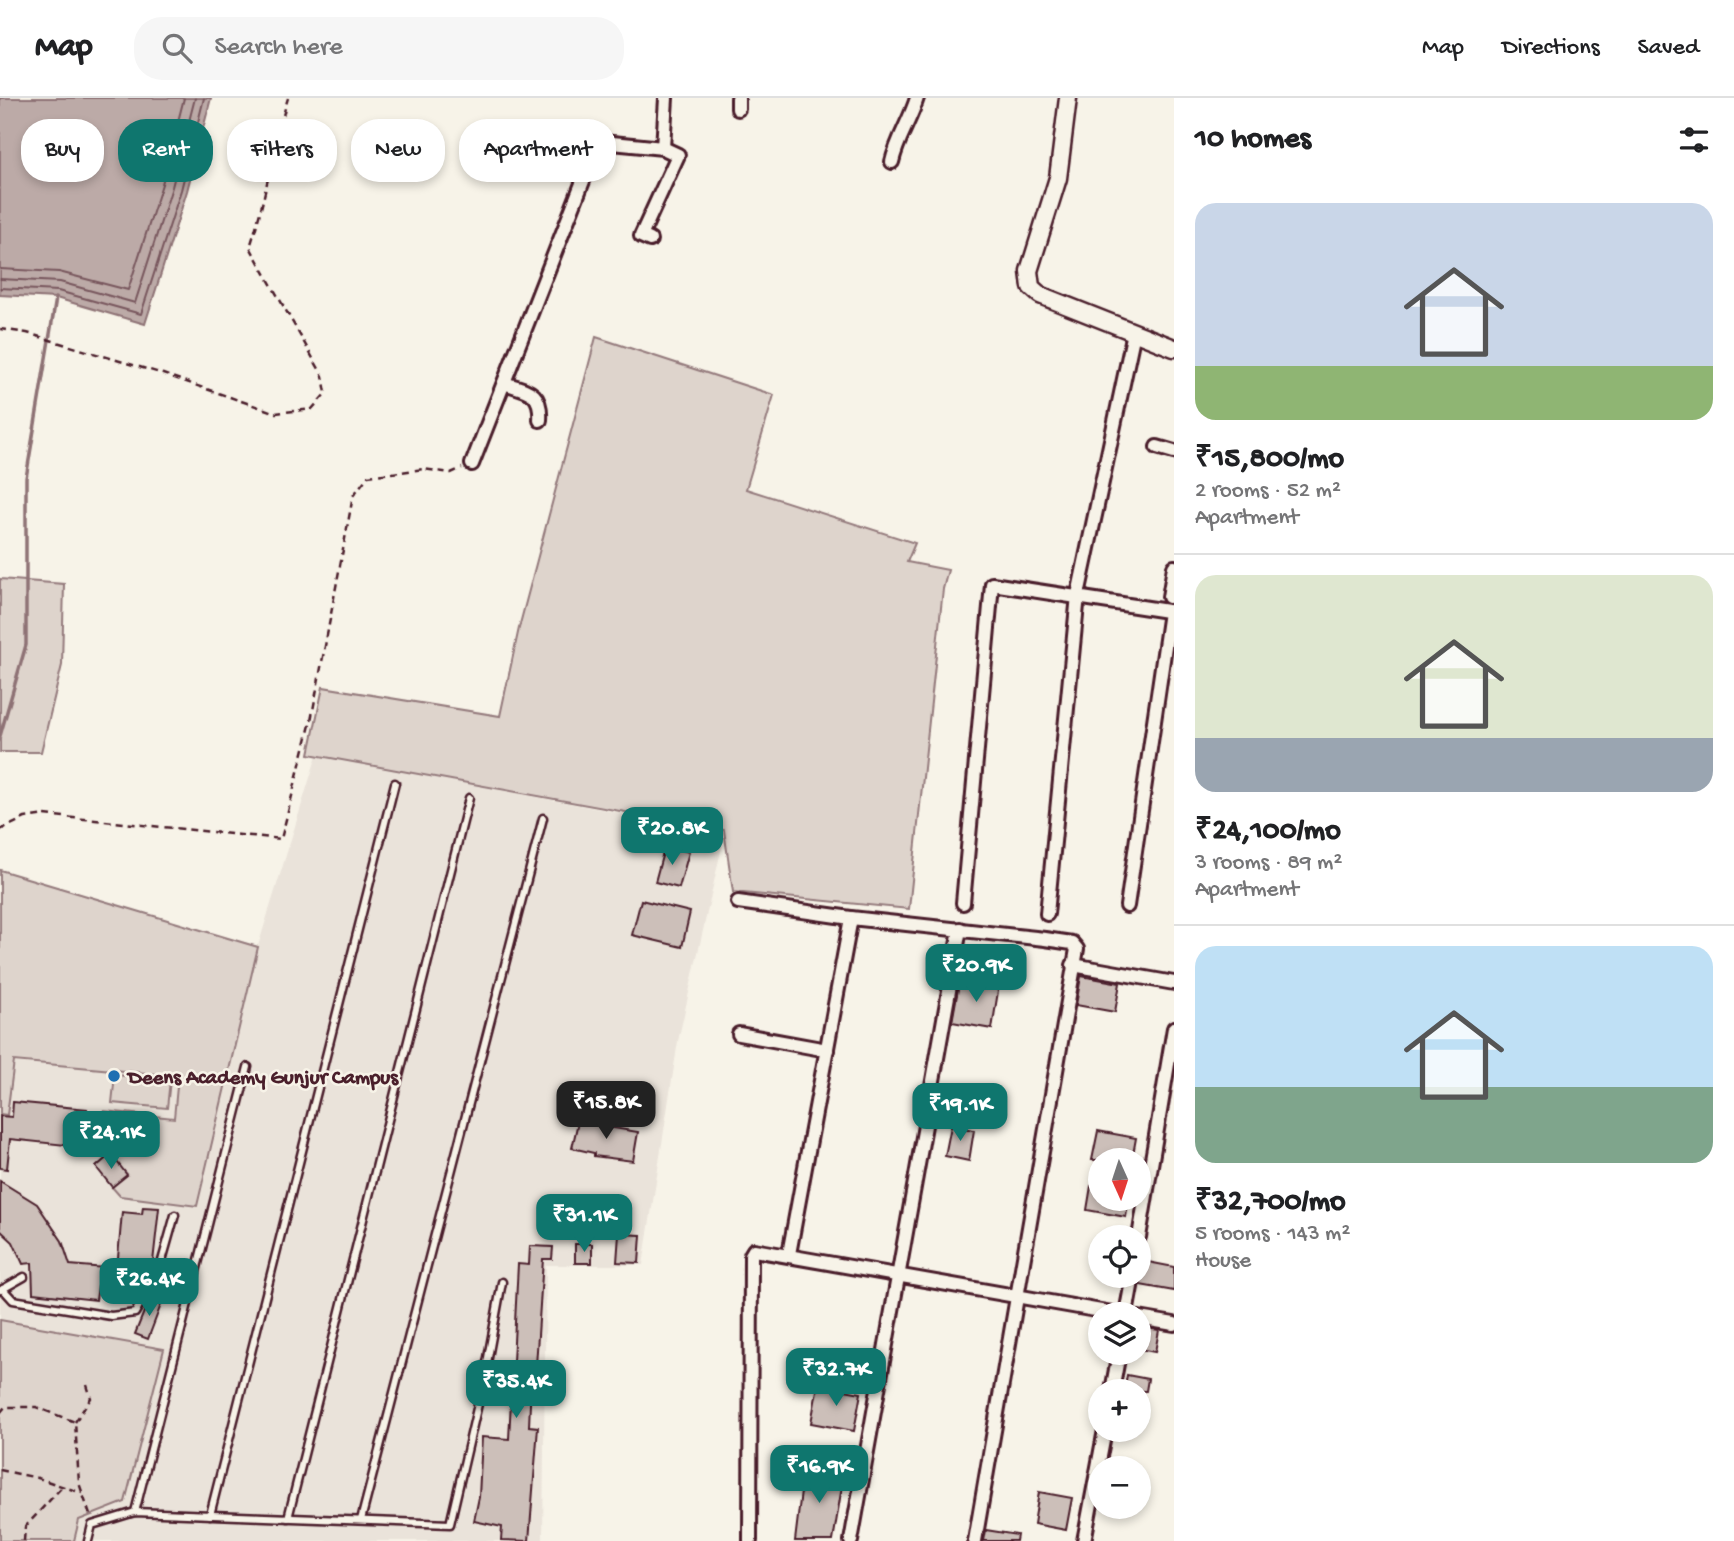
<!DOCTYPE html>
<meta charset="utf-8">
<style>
:root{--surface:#fff;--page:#f6f6f6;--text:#202124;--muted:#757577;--line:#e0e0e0;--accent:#0f766e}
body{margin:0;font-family:"Gochi Hand",sans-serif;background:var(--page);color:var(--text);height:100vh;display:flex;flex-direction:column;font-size:26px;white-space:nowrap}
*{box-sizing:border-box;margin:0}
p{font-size:23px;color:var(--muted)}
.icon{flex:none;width:38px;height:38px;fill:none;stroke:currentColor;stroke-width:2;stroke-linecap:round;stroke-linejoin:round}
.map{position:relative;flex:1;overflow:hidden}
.side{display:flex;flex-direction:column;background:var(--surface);width:560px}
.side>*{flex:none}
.top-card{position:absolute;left:21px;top:21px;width:665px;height:63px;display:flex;gap:14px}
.needle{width:46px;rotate:177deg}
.fabs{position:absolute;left:1088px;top:1050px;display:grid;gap:14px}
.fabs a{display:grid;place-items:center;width:63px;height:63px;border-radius:50%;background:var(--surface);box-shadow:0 4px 10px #0003;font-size:35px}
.price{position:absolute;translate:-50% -60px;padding:0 16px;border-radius:14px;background:var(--accent);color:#fff;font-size:23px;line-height:46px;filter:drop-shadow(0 2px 4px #0008)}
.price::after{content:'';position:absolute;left:50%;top:42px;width:21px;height:16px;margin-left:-10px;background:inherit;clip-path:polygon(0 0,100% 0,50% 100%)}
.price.selected{background:#222;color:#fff}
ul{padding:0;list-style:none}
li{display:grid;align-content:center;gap:14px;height:371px;padding:0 21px}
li+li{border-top:2px solid var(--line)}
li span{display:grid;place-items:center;height:217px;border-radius:21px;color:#555}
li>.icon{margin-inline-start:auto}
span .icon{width:126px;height:126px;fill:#fffc;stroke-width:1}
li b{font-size:30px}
h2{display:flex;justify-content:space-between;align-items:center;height:84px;padding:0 21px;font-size:30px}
.tag{padding:0 24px;border-radius:28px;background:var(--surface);box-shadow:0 4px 10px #0003;font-size:24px;line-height:63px}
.tag.selected{background:var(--accent);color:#fff}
header{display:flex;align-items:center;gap:42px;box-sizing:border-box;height:98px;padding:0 35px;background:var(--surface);border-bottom:2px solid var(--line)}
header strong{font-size:33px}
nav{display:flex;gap:38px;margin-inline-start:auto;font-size:24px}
.search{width:490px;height:63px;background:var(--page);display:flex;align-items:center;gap:18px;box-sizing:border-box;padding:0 24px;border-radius:28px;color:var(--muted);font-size:26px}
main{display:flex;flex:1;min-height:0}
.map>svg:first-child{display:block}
.built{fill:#eae3da}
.green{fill:#ded4cc;stroke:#947a7c;stroke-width:2}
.water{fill:#bcaaa7;stroke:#8e7275;stroke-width:2}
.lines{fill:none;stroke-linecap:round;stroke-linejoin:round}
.shore{stroke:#78575d;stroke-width:2}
.stream{stroke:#8e7275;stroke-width:3.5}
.building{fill:#ccbfb9;stroke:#4a1f2b;stroke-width:2}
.service-casing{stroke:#4a1f2b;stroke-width:11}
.minor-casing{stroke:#4a1f2b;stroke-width:18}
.tertiary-casing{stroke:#4a1f2b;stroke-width:21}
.path{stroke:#4a1f2b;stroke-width:2.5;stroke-dasharray:7 5;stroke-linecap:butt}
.service{stroke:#f7f3e8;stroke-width:6}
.minor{stroke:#f7f3e8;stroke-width:12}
.tertiary{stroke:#f7f3e8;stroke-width:16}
.poi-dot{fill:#1f6fb2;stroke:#f7f3e8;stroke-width:2.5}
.labels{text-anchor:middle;stroke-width:5;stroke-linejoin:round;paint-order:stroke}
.poi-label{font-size:21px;font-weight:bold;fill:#4a1f2b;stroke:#f7f3e8;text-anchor:start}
</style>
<header>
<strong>Map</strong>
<div class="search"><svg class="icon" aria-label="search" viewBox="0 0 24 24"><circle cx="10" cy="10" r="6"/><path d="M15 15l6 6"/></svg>Search here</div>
<nav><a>Map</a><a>Directions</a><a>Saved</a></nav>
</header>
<main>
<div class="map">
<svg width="1174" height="1443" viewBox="0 0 1174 1443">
<rect width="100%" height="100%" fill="#f7f3e8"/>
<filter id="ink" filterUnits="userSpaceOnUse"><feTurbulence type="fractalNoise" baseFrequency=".0143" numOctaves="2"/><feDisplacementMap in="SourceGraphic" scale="14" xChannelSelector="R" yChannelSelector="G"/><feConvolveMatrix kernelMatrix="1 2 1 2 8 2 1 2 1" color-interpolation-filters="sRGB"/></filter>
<g filter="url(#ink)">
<path class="built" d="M317,657L725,735L678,943L643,1167H546L543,1443H0V772L258,848Z"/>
<g class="green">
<path d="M596,239L774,297L746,391L915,445L907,464L948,472L943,491L909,811L733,794L724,732L309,656L323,589L500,618L519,530Z"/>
<path d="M0,481L64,486L62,567L41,654H0Z"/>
<path d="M0,772L258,849L197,1108L120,1098L112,1089L127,1076L100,1048L104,1013L174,1020L178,978L14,963L7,1017L0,1016Z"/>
<path d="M115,977L170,982L167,1010L112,1005Z"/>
<path d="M0,1222L164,1251L125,1404L79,1422L74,1443H0Z"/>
</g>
<path class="water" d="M0,0H211L187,93L145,226L56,200L0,197Z"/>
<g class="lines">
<g class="shore">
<path d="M0,171L59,174L128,192L162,86L184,0"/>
<path d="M0,181L60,184L135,205L172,89L195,0"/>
<path d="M0,190L58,193L141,216L181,92L204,0"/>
</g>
<path class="stream" d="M0,638L26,547V380L56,200"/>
</g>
<g class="building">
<path d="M665,747L689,754L679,790L655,784Z"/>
<path d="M641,802L690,814L682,849L632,837Z"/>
<path d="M1081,878L1120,885L1115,914L1076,907Z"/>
<path d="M960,880L999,887L992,931L952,924Z"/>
<path d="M13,1004L87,1011L84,1049L10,1041L7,1071L0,1070V1018L12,1019Z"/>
<path d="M578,1024L638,1034L633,1063L594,1058V1055L572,1050Z"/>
<path d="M951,1028L974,1032L969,1063L945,1058Z"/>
<path d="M1098,1033L1136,1040L1132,1062H1092Z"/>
<path d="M111,1056L127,1077L112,1089L96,1069Z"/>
<path d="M0,1083L37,1106L62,1143L70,1167L117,1171L122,1114L142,1116L143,1109L159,1110L152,1173L138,1172L136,1191L98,1188L96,1202L33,1195L32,1165L23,1166L13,1144L0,1132Z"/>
<path d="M1091,1088L1101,1090V1101H1129L1126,1119L1087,1112Z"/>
<path d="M619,1136L641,1137L639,1165L617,1164Z"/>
<rect x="575" y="1146" width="17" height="19"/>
<path d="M530,1148L553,1149L552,1161H543L535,1283H531L529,1328L538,1329L529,1443L501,1442L502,1429L474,1423L479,1399L482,1339L509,1341L518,1166L529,1167Z"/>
<path d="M1143,1163L1174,1169V1193L1140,1187Z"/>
<path d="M150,1199L162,1204L148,1241L135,1236Z"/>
<path d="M1139,1229L1159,1232L1155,1254L1139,1251Z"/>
<path d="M1127,1277L1148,1281L1146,1293H1124Z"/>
<path d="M818,1287L861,1295L854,1333L811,1325Z"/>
<path d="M804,1369L844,1376L833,1443H795Z"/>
<path d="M1039,1394L1072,1400L1066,1432L1034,1426Z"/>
<path d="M986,1432L1017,1437L1016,1443H984Z"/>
</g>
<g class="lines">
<g class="service-casing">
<g id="service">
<path d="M3,1191L13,1202L111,1218L135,1215L160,1170L175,1117"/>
<path d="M1,1192L24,1179"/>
<path d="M135,1414L248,969"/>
<path d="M210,1417L395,685"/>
<path d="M288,1420L469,700"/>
<path d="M361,1422L543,720"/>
<path d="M88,1443L92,1427L135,1414L450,1426L485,1276L502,1184"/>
</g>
</g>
<g class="minor-casing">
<g id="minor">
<path d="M738,11V0"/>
<path d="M892,64C897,41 910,23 917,0"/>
<path d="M650,142L641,138L678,57L663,50"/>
<path d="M504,285C528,293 542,293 540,322"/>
<path d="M1157,349L1174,354"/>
<path d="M472,366L594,55L602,44L663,50L666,0"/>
<path d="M1169,499L1174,469"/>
<path d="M738,804L851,820L1045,841L1072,845L1077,851L975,1443"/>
<path d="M963,805L992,486L1174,514"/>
<path d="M1127,808L1170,514"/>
<path d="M1047,816L1078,497L1134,234"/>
<path d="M1073,867L1174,885"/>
<path d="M739,936L827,952"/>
<path d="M1139,1139L1174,930"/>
<path d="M789,1156L851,820"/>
<path d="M1126,1216L1133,1178"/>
<path d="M1139,1220L1174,1226"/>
<path d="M1112,1293L1119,1255"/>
<path d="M750,1443L751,1157L754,1152L1118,1216"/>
<path d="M851,1443L960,831"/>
<path d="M1084,1443L1105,1332"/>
</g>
</g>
<g class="tertiary-casing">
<path id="tertiary" d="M1068,0L1058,80L1029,173L1031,189L1040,197L1174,250"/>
</g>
<g class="path">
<path d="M0,231L27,235L163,276L276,315L312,311L326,295L323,278L250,149C266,100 273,49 288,0"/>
<path d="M0,732L25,720L45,717L281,741L311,623L353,398L368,378L424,371L451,375L462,370"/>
<path d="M0,1315L5,1309H36L75,1324L79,1385L90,1417"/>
<path d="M75,1324L91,1300L87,1287"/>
<path d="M0,1372L38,1380L82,1395"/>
<path d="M24,1443L25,1429L61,1390"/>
</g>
<use href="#service" class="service"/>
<use href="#minor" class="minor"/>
<use href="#tertiary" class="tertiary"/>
</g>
</g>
<circle class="poi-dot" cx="114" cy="978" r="7"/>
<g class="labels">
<g class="poi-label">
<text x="128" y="985">Deens Academy Gunjur Campus</text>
</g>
</g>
</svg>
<div class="fabs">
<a><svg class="needle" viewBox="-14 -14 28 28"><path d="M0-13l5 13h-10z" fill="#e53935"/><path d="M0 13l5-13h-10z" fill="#757577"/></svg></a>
<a><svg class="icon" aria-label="locate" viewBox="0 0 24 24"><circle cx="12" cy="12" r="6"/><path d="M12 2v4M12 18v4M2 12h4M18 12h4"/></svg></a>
<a><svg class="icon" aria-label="layers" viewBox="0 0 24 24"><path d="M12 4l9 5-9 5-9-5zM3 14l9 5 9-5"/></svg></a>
<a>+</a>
<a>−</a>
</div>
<b class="price" style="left:672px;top:769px">₹20.8K</b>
<b class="price" style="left:976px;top:906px">₹20.9K</b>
<b class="price selected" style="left:606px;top:1043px">₹15.8K</b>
<b class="price" style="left:960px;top:1045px">₹19.1K</b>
<b class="price" style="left:111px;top:1073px">₹24.1K</b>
<b class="price" style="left:584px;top:1156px">₹31.1K</b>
<b class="price" style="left:149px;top:1220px">₹26.4K</b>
<b class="price" style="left:836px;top:1310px">₹32.7K</b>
<b class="price" style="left:516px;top:1322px">₹35.4K</b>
<b class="price" style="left:819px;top:1407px">₹16.9K</b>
<div class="top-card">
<a class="tag">Buy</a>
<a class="tag selected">Rent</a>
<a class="tag">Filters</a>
<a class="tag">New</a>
<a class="tag">Apartment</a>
</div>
</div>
<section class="side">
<h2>10 homes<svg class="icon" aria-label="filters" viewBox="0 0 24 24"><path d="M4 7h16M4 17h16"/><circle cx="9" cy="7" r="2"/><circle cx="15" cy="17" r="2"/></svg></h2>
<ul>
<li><span style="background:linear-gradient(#c9d6e8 75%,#8fb573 0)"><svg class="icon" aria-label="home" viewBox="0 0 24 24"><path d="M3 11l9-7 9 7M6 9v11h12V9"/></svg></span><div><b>₹15,800/mo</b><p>2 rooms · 52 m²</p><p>Apartment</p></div></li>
<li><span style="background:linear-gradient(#dfe7d0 75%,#9aa5b1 0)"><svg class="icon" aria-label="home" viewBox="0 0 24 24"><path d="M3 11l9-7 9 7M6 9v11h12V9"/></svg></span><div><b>₹24,100/mo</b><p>3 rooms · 89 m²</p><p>Apartment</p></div></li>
<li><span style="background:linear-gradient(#bfe0f5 65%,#7fa58c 0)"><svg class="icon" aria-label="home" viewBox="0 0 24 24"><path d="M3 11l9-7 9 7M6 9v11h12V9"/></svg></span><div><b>₹32,700/mo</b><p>5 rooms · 143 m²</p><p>House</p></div></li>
</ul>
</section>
</main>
